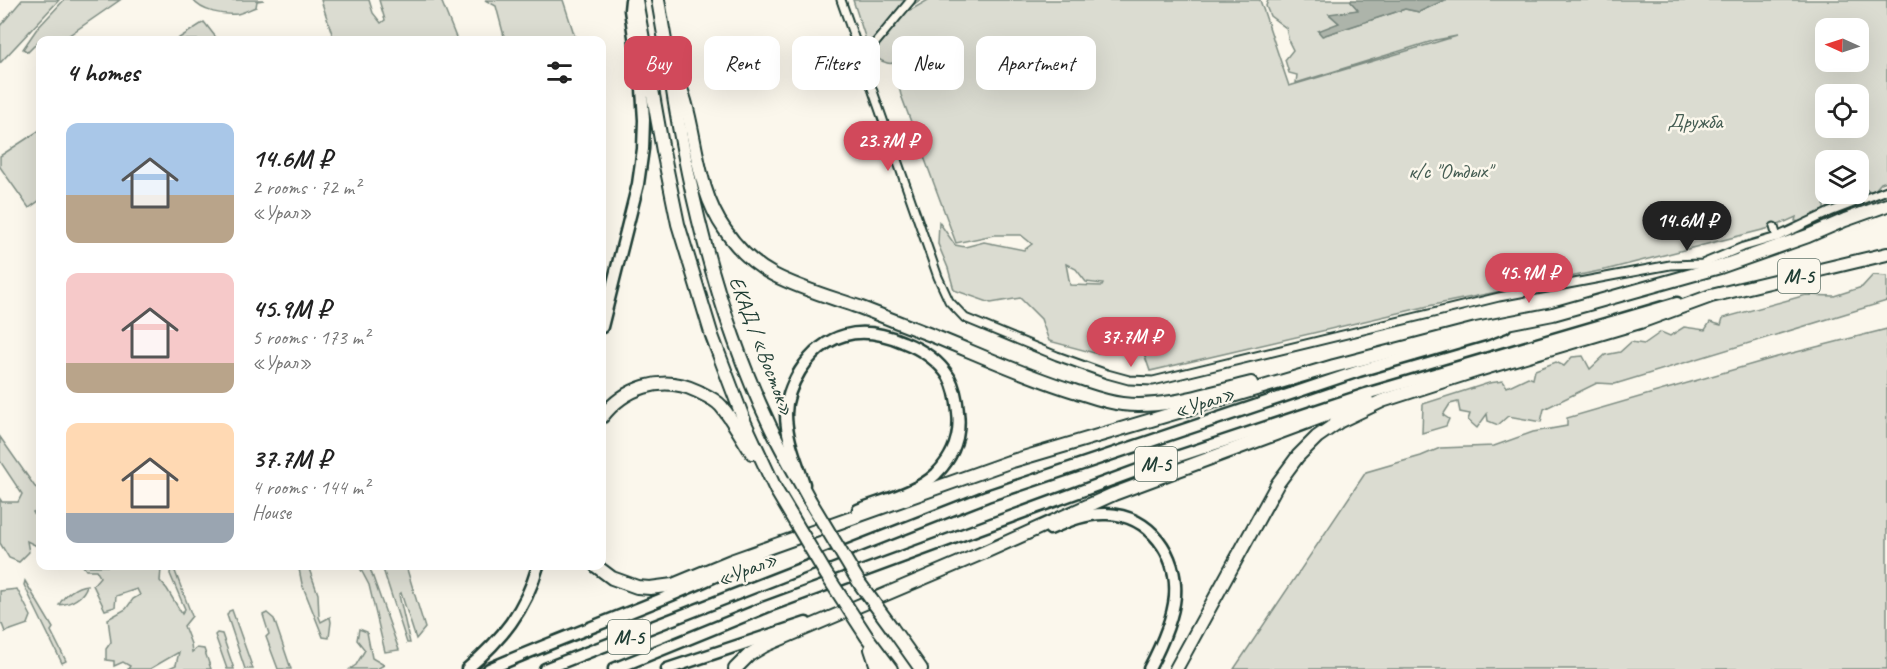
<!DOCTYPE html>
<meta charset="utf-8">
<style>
:root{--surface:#fff;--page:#f2f2f2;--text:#222;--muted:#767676;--accent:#d1495b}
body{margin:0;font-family:Caveat,sans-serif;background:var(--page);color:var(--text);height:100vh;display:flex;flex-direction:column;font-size:22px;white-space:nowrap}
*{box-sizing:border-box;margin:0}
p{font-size:20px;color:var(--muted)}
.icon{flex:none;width:33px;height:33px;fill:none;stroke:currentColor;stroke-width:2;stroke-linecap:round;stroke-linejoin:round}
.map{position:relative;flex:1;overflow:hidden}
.side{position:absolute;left:36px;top:36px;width:570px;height:534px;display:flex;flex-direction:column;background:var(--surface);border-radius:12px;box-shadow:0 6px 24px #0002}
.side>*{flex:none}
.top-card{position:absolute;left:624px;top:36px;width:570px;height:54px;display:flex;gap:12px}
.needle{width:39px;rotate:273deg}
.fabs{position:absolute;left:1815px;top:18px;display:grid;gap:12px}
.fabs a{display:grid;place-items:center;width:54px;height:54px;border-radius:12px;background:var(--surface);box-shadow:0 6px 24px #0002;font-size:30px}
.price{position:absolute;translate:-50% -51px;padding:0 14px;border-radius:21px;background:var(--accent);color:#fff;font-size:20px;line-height:39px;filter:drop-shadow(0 2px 3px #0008)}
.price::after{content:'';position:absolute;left:50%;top:36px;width:18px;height:14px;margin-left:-9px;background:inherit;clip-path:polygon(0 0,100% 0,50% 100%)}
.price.current{background:#222;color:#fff}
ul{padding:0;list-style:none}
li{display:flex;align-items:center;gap:18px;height:150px;padding:0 30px}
li span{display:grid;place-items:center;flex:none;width:168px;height:120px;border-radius:12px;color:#555}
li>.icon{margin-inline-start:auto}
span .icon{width:72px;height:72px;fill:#fffc;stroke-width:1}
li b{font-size:26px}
h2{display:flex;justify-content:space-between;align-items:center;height:72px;padding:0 30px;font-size:26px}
.chip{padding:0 21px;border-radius:12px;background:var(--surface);box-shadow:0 6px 24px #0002;font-size:21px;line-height:54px}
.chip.current{background:var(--accent);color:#fff}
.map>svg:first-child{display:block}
.green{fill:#dbdcd1;stroke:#7d8c82;stroke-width:1.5;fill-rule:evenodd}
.water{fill:#adb4aa;stroke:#74847b;stroke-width:1.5}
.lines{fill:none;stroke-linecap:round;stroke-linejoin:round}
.street-casing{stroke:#1f3d34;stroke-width:11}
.primary-casing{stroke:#1f3d34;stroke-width:15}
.highway-casing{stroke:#1f3d34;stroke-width:16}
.street{stroke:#fbf7ec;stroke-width:7}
.primary{stroke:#fbf7ec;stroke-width:10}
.highway{stroke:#fbf7ec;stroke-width:12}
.highway-bridge-casing{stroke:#1f3d34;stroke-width:16;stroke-linecap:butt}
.highway-bridge{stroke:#fbf7ec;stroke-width:12}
.labels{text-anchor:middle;stroke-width:5;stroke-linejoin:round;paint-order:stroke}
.shield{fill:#fbf7ec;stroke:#61756b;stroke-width:1.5}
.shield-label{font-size:20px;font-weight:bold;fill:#1f3d34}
.park-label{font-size:21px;fill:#455d53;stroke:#fbf7ec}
.street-label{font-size:21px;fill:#1f3d34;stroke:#fbf7ec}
</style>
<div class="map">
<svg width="1887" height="669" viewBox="0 0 1887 669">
<rect width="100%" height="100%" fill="#fbf7ec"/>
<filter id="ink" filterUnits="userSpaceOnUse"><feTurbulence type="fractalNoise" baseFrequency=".0167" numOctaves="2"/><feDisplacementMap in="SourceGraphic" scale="12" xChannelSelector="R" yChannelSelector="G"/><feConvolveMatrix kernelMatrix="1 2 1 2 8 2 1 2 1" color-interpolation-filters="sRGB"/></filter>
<g filter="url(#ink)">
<g class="green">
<path d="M22,0H59L0,63V26Z"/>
<path d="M64,0H120L62,40H40L28,52L23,49L36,30Z"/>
<path d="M193,0H264L257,1L256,7C250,9 243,13 237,14C223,15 202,12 193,0Z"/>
<path d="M321,0H369L373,13L381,23L385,20L379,0H441L457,40H334Z"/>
<path d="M485,0H563L576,40H505L496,6Z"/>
<path d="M853,0H920L910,7L911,10L928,0H1260L1289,86L1457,36L1436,40L1296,83L1297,75L1289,73L1285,60L1293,50L1289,42L1286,28L1270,16L1266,6L1268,0H1351V2L1359,10L1330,15L1339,23L1322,36L1405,9L1419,12L1445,0H1887V181L1881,183L1873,192L1865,189L1859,192L1858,160H1826V194H1854L1848,196L1852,197L1836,206H1830L1829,203L1824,205V210L1800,222L1795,221L1796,217L1774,227L1609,269L1433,305L1150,371L1137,333L1107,338L1104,331L1100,336L1109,343L1098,354L1049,341L1041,319L1020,298L991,303L954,290L948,268L938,244L939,222L955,245L965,247L984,242L1024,250L1032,244L1021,235H994L956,243L901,95L893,63C886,65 879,59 873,55V42L866,40ZM1826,28H1858V62H1826ZM1826,94H1858V128H1826ZM1066,264L1076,269L1086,282L1103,284L1102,286L1070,285Z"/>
<path d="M204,22L218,40H176Z"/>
<path d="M40,130V200L29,208L0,167V156Z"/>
<path d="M1873,275L1887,276V301L1615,384L1597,383L1544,409L1541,422L1508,416L1498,425L1488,421L1487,414L1477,428L1468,420L1470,414L1460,412L1458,402L1450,404L1443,415L1449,419L1446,426L1422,433L1423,404L1489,383L1503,381L1507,387L1528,377L1533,379L1535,370L1556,362L1564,366L1572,357L1583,356L1590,369L1605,355L1620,352L1631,342L1644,344L1661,332L1670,336L1684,327L1705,330L1710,322L1721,325L1723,318L1806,295L1834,296L1862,287Z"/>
<path d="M1887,329V669H1234L1366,472L1421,456L1440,448L1494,446L1533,432L1567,426V418L1777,357Z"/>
<path d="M0,437L35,487L40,490V510L33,512L40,526V543L37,546L27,541L29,552L19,562L9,558L0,543V499L2,502H18L22,494L0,461Z"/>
<path d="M83,566H153L161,569L160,581L167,589L182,614L185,609L170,574L171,566H173L192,616L184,626L191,644L192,652L197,648L204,649L211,669H167L176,665L179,652L150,669H128L130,666L123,662L114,666V661L106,660V649L111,642L108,619L126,609L133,599L140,595L137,589L116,596L115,607L105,610L93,585L100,577L96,570H86Z"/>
<path d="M301,566H308L318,594L319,617L321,622L330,617L331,622L329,638L323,637L302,584L299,569Z"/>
<path d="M359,566H369L399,650L385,652L369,585Z"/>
<path d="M382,566H406L425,628L416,639L401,593L399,595L410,643H407Z"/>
<path d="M25,581L53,628L51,631L66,661L62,663L24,585Z"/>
<path d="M87,585C84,597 71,604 59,605C64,595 76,586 87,585Z"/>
<path d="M17,589L31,616L28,624L5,632L2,624H0V591Z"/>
<path d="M232,610L253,669H245L227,615L229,611Z"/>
<path d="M267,613L274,619L291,669H278L266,637L269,634L263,615Z"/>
<path d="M359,629L367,632L372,658L384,665L377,669H350L356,665L365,650L357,640Z"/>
<path d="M217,633L222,634L234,669H227L215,635Z"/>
</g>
<path class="water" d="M1351,0H1445L1419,12L1405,9L1322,36L1318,31L1339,23L1329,14L1358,10L1351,2Z"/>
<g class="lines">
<g class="street-casing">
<g id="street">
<path d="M841,0L938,277L949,301L965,318L1057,356L1107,374L1129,380L1153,381L1499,297L1670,265L1702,264L1743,247L1777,237L1774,227"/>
<path d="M862,59L911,0"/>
<path d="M1777,237L1830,212L1887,190"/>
</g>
</g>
<g class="primary-casing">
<g id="primary">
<path d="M602,327L638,184L643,149L644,120L642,89L630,10L631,0"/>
<path d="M804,484C797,462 786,438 786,414C786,398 792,384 800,371C825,332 861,324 903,342C921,349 938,360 949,377C955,388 957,400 958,412C961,436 953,457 936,474C916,493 883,500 858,510"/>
<path d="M1050,529C1068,521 1087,513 1107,514C1150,515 1178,555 1175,596C1173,620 1160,648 1149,669"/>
<path d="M467,669C502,639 525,611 538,566"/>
<path d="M489,669C578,630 671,600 757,556"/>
<path d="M545,669L987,496L1359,371L1484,335L1505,327"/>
<path d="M614,669L766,607L1149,466L1366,394L1677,303"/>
<path d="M667,669L806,623"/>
</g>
</g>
<g class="highway-casing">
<g id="highway">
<path d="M636,0L663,151L678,224L712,336L745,423L776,490"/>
<path d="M658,0L668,58"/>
<path d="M667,50C673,67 680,84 685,101C697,143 698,192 725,230C737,248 755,265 774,275C801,289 830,297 859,307C883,316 907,326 931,335C978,354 1025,376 1074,391C1090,396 1105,402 1122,404C1165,409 1209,393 1251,383"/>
<path d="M671,78C689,197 718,317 770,426C782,451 796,475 809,499"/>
<path d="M602,417C624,388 662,374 697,391C705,395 715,399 721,406C733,420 742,438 752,453"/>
<path d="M596,566L612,578L637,587L650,588L673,585L731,561L1009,462L1334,366L1476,329L1553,314L1720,267L1808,236L1845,220L1887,205"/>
<path d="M892,628L921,669"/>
<path d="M867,637L891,669"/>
<path d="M871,649L876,664L880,669"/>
<path d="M735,669L749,655L764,646L985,552L1114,494L1367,400"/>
<path d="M1176,669L1278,483L1298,456L1317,437L1340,421L1382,401L1475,371L1640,322L1711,296L1887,254"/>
</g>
</g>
<use href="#street" class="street"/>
<use href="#primary" class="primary"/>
<use href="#highway" class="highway"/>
<g class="highway-bridge-casing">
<g id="highway-bridge">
<path d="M776,490L826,574L867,637"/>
<path d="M809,499L860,584L892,628"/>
</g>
</g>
<use href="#highway-bridge" class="highway-bridge"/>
</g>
</g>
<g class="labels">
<g class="shield">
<rect x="1778" y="259" width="42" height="34" rx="4.5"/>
<rect x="1135" y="447" width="42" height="34" rx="4.5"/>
<rect x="608" y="620" width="42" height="34" rx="4.5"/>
</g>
<g class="shield-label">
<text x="1799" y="283">М-5</text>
<text x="1156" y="471">М-5</text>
<text x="629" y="644">М-5</text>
</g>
<g class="park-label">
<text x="1695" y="128">Дружба</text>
<text x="1450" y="178">к/с "Отдых"</text>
</g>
<g class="street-label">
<text transform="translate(762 346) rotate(69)" y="7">ЕКАД / «Восток»</text>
<text transform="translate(1204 402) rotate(-18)" y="7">«Урал»</text>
<text transform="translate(747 569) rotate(-21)" y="7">«Урал»</text>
</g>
</g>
</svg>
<div class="fabs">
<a><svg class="needle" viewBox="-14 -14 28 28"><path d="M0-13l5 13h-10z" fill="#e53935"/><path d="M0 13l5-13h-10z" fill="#767676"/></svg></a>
<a><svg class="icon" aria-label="locate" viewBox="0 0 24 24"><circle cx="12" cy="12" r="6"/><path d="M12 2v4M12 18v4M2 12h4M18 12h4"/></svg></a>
<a><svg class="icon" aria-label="layers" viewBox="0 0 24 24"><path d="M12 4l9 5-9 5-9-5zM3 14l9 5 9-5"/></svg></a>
</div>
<b class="price" style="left:888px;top:172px">23.7M ₽</b>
<b class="price current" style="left:1687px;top:252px">14.6M ₽</b>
<b class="price" style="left:1529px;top:304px">45.9M ₽</b>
<b class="price" style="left:1131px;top:368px">37.7M ₽</b>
<div class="top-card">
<a class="chip current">Buy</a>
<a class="chip">Rent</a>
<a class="chip">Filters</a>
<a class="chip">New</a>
<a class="chip">Apartment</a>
</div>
<section class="side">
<h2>4 homes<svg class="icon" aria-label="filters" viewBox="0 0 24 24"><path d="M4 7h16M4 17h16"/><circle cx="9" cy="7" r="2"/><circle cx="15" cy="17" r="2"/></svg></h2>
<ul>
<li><span style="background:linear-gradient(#a9c7e8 60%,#b9a48a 0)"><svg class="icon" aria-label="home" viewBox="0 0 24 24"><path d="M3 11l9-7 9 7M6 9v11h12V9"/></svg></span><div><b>14.6M ₽</b><p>2 rooms · 72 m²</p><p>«Урал»</p></div></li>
<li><span style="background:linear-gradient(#f6c9c9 75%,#b9a48a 0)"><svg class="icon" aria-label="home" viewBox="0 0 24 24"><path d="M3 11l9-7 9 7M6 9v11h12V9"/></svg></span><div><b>45.9M ₽</b><p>5 rooms · 173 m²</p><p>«Урал»</p></div></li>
<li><span style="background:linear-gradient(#ffd9b3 75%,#9aa5b1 0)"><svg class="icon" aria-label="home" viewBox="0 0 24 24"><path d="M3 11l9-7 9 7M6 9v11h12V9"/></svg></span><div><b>37.7M ₽</b><p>4 rooms · 144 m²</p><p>House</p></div></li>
</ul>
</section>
</div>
